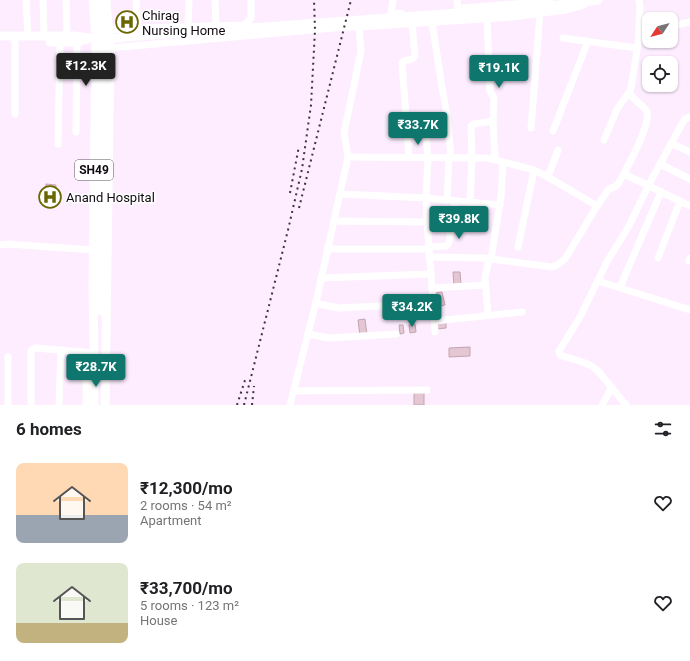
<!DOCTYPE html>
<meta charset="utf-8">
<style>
:root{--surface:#fff;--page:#f6f6f6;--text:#202124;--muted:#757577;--accent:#0f766e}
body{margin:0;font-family:Roboto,sans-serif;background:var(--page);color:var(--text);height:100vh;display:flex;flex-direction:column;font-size:15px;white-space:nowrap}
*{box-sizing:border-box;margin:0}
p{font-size:13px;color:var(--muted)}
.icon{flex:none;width:22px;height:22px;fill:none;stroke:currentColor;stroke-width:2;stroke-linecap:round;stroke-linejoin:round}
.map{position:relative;height:405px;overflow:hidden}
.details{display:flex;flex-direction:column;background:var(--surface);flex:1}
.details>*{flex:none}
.needle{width:26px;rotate:234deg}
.controls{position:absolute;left:642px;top:12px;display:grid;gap:8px}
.controls a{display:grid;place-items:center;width:36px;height:36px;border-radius:8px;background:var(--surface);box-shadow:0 1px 3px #0004;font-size:20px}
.price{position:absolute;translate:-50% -34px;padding:0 9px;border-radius:4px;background:var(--accent);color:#fff;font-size:13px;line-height:26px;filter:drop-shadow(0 1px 2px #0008)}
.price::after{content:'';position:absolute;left:50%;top:24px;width:12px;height:9px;margin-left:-6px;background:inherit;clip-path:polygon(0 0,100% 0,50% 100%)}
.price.current{background:#222;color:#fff}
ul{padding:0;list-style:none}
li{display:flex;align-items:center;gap:12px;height:100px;padding:0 16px}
li span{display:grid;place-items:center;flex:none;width:112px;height:80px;border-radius:8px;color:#555}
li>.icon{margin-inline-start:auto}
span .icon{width:48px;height:48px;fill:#fffc;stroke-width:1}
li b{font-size:17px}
h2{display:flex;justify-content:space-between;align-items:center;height:48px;padding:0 16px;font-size:17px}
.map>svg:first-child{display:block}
.building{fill:#e5c7d3;stroke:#c2a5b1}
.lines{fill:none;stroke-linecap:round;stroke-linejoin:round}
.minor{stroke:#fff;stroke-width:7}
.major{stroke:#fff;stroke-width:9}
.rail{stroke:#3c333c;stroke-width:2;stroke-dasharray:2 4;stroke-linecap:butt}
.labels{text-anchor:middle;stroke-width:3;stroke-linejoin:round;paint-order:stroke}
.shield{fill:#fff;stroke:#585458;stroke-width:1}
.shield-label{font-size:12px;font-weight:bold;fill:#110a11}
.poi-label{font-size:13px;fill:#110a11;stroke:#fff;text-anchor:start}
</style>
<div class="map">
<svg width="690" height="405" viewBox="0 0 690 405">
<rect width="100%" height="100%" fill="#fdedff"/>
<g class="building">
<rect x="122" y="16" width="11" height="10"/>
<path d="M46,184L56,185L55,206L45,205Z"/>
<path d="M453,272H460L461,284L454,285Z"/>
<path d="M442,292L445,305L436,307L435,303H440L439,298H435V293Z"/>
<path d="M365,319L367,335L360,336L358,320Z"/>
<path d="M446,322V328L437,329L436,323Z"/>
<path d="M415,324L416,332L410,333L409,325Z"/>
<path d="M399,325H403L404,333L400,334Z"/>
<path d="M470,347V356L449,357V348Z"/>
<rect x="414" y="391" width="10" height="14"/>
</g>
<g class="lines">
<g class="minor">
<path d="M26,0L28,36"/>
<path d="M43,0L44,36"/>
<path d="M66,0L67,36"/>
<path d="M136,0L138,28"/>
<path d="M215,0L216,26"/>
<path d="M393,0L391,12L394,14L401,13"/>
<path d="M457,0L458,9"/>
<path d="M463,8L528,3L550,0"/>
<path d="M487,18L490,91L494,98L493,121L495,159"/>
<path d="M432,22L442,87L447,115L451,158"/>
<path d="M188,26L189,0"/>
<path d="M671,26L690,22"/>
<path d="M109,30L138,28L243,25L247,23L251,18V0"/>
<path d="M639,33L649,31"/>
<path d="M563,38L637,48"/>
<path d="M15,42V114"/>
<path d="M110,48L345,27H359L512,17L566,10L584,5"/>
<path d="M531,128L540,13"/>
<path d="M553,131L588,41"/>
<path d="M76,132L77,42"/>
<path d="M426,134L428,158L426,198L427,222L432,288L435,332"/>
<path d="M604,140L617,109L630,91"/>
<path d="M671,143L690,152"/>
<path d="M58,144L60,42"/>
<path d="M348,157L488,158L530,169L538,172L548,177L597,206"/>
<path d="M409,157L402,63L404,61L412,59L415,56L412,23"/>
<path d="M660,164L690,179"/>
<path d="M624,174L690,206"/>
<path d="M548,177L558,150"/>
<path d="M340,194L426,198L500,205"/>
<path d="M447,200L449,158"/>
<path d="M470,202L472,158L471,126L474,124L493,121"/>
<path d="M334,221L427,222"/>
<path d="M0,245L8,244L93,250"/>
<path d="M429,247L446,246L449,243L455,201"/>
<path d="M518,247L534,170"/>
<path d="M327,249H429"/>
<path d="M429,257L483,258L552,267L557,265L565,259L597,206L608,190L611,188L615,187L619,183C626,169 651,126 647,112C644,105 634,101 630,94L638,44L640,7L639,0"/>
<path d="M658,258L680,201"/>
<path d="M491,259L501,197L503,162"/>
<path d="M689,261L690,258"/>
<path d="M321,278L431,274"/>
<path d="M598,281L690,310"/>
<path d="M620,287L661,192"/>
<path d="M432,288L486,285"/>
<path d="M315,303L338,308L403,305"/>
<path d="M488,315L485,278L489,259"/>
<path d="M435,321L522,312"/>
<path d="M308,334L329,338L396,334"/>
<path d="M8,357V405"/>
<path d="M294,391L427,390"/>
<path d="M31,405V351L33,349L36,348L94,353"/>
<path d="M59,405L61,350"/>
<path d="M86,405V373L87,371L94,365"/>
<path d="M290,405L317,298L348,157L344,133L361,51L359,27"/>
<path d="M602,405L612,387"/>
<path d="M626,405L598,371C585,360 575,361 560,355L559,351L580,317L608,260L629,226L648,186L683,122L685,119L690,117"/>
</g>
<g class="major">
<path d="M93,0L96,39L93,286L94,353V405"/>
<path d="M100,0L102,44L101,311"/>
<path d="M0,36H74L90,38L110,39L125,37L471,12L510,11L598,0"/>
<path d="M50,42H77L87,39"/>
<path d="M105,405L110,48L106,0"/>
</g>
<g class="rail">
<path d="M290,193L299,146"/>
<path d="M299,208L351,0"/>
<path d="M237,405L246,377"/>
<path d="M244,405L288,230L302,169L311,105L315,30L314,0"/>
<path d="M252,405L254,386"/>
</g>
</g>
<defs>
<g id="hospital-ring" transform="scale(1.15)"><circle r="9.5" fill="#fff" stroke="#6a6700" stroke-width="1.5"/><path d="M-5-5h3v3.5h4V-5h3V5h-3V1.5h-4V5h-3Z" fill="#6a6700"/></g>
</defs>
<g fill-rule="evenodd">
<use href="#hospital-ring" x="127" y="22"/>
<use href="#hospital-ring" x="50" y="197"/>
</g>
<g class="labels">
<rect class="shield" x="75" y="160" width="38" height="20" rx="3"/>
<g class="shield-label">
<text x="94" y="174">SH49</text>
</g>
<g class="poi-label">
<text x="142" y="20">Chirag<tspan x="142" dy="15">Nursing Home</tspan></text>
<text x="66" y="202">Anand Hospital</text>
</g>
</g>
</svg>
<div class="controls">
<a><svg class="needle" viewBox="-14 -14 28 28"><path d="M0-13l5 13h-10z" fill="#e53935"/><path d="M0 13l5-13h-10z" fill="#757577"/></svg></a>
<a><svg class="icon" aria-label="locate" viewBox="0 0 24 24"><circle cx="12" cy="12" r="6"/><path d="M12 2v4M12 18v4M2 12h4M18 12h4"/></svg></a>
</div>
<b class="price current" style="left:86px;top:87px">₹12.3K</b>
<b class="price" style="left:499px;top:89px">₹19.1K</b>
<b class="price" style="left:418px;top:146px">₹33.7K</b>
<b class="price" style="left:459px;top:240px">₹39.8K</b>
<b class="price" style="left:412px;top:328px">₹34.2K</b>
<b class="price" style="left:96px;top:388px">₹28.7K</b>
</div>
<section class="details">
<h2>6 homes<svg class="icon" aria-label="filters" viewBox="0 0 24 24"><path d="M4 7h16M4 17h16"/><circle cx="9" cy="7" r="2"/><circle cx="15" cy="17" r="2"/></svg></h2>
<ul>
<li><span style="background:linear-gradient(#ffd9b3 65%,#9aa5b1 0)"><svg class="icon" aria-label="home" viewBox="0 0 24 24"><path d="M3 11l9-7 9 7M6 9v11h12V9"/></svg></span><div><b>₹12,300/mo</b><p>2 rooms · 54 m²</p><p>Apartment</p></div><svg class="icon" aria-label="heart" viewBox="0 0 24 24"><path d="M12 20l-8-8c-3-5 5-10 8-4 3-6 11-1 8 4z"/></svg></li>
<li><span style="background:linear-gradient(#dfe7d0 75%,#c2b280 0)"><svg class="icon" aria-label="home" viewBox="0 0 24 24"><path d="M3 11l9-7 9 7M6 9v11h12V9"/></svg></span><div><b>₹33,700/mo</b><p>5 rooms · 123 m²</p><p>House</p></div><svg class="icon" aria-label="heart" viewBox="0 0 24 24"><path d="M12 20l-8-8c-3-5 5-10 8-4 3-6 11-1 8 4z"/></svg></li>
</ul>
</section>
